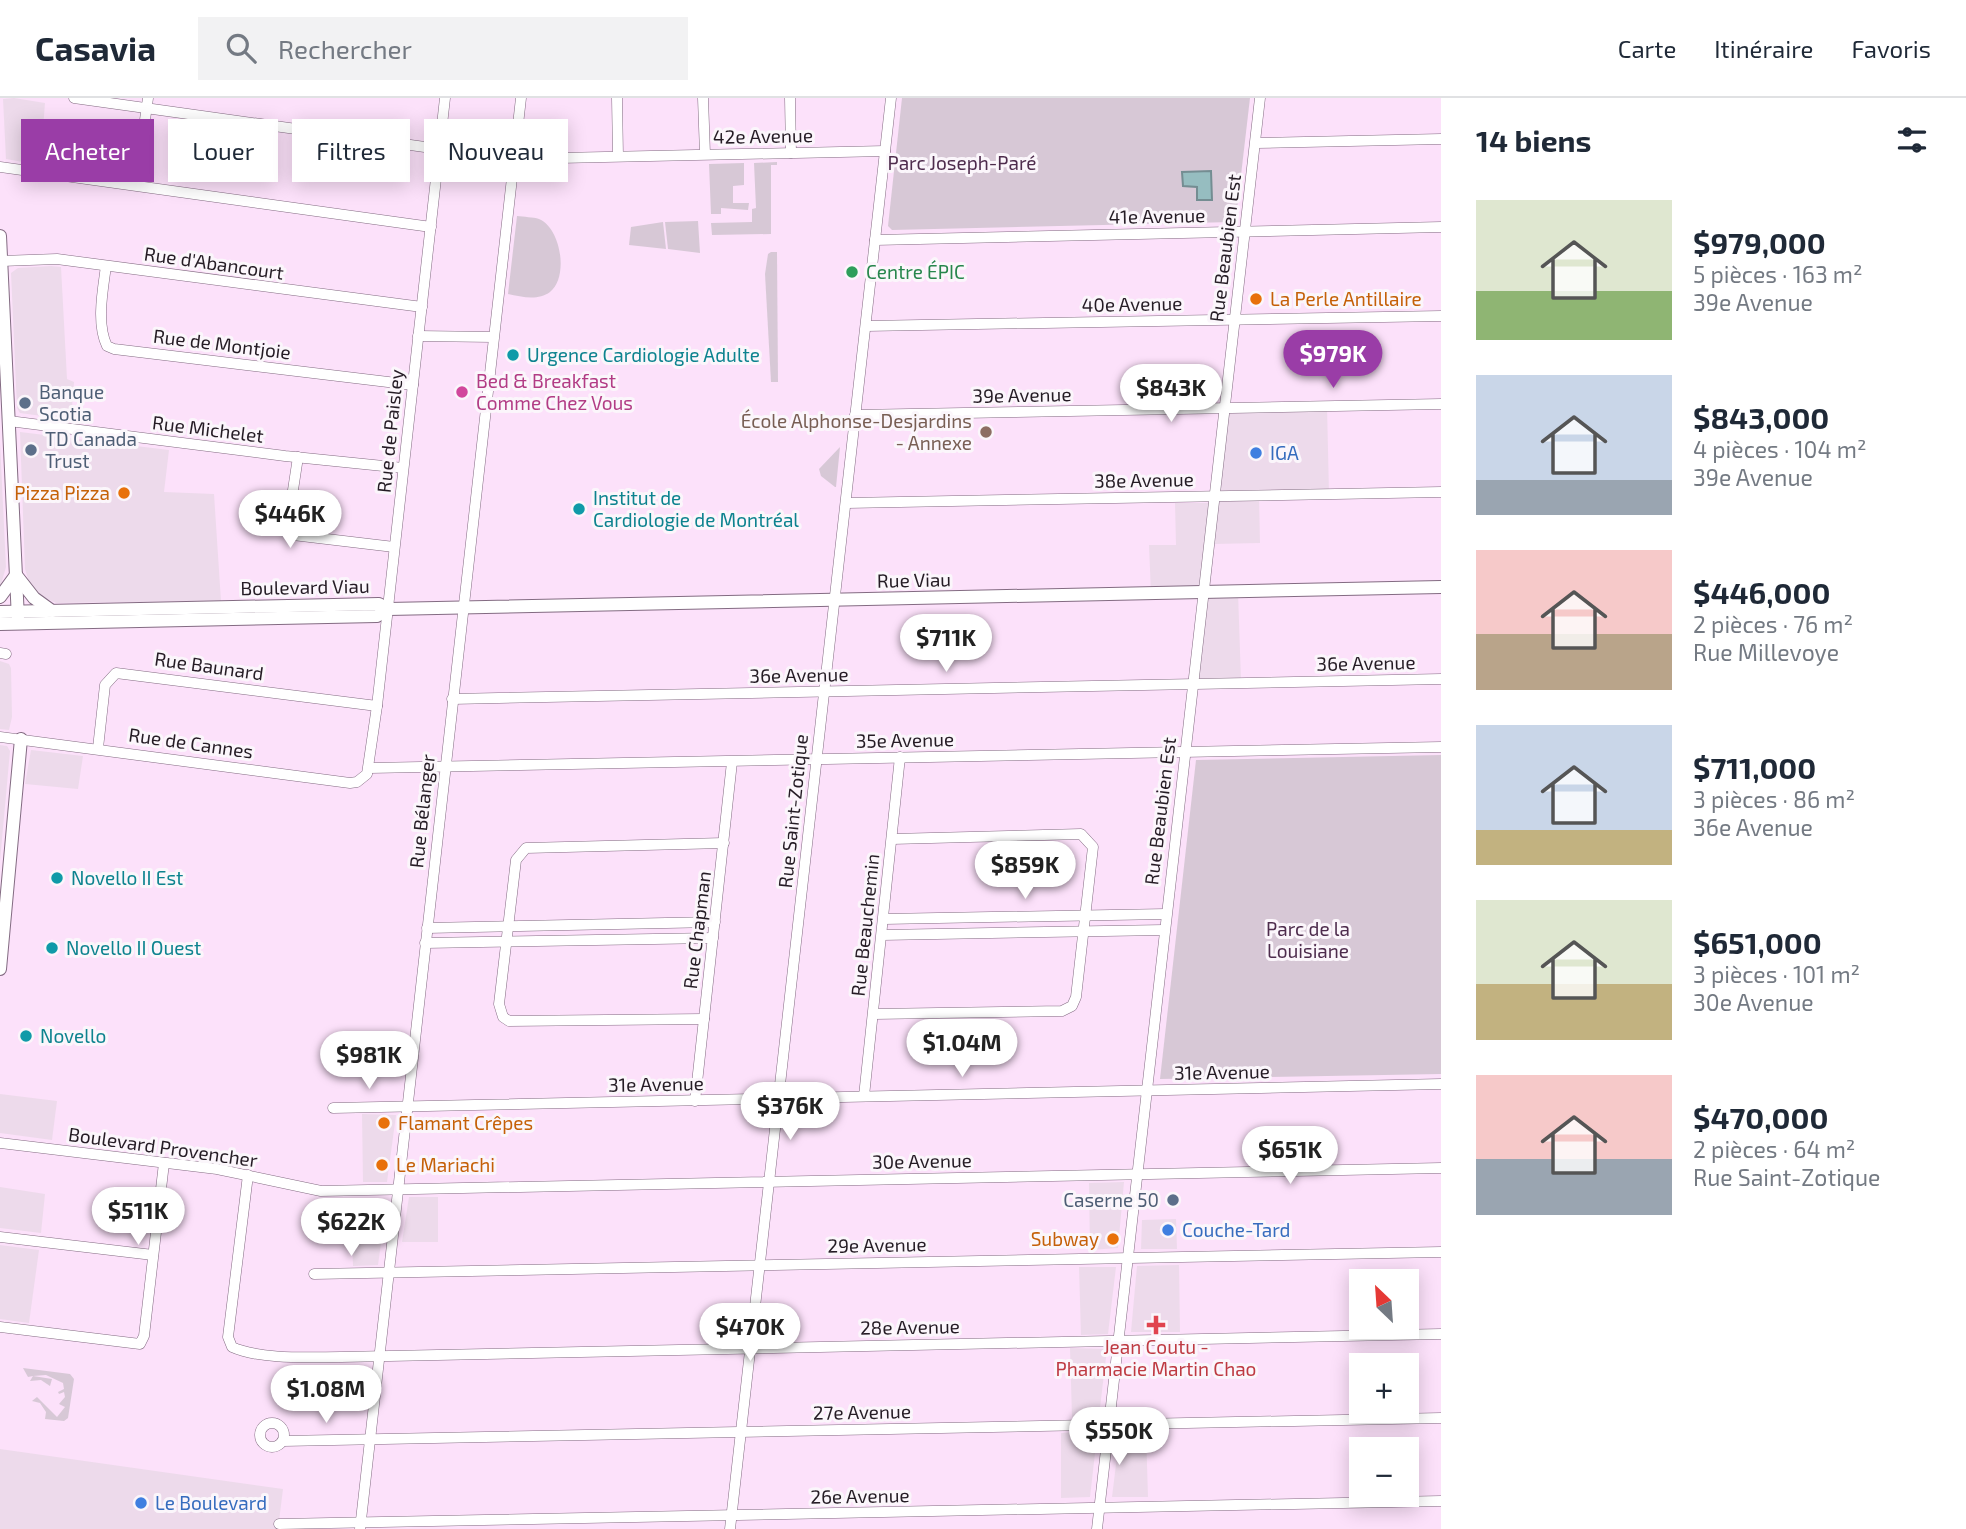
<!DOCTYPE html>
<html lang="fr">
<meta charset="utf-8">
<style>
:root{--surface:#fff;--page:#f2f2f3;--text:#1f2937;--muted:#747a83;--line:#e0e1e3;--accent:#9a3da7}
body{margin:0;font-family:"Exo 2",sans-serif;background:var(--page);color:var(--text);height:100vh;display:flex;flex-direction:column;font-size:26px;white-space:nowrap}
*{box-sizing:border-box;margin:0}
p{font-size:23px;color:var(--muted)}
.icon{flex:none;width:38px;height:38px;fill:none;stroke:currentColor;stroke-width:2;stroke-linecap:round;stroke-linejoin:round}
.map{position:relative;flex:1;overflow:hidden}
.drawer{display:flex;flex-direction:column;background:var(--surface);width:525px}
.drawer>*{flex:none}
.banner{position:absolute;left:21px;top:21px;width:665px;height:63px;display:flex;gap:14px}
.needle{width:46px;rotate:335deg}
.controls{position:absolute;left:1349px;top:1171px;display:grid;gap:14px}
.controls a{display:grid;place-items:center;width:70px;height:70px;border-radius:0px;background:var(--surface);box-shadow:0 4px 18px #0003;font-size:35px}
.price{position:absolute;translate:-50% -60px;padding:0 16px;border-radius:24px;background:#fff;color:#222;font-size:23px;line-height:46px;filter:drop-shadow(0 2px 4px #0008)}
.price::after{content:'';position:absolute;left:50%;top:42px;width:21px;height:16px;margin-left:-10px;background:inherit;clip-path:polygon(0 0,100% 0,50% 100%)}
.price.selected{background:var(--accent);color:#fff}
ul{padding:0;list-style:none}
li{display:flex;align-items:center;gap:21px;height:175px;padding:0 35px}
li span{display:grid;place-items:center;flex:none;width:196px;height:140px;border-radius:0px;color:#555}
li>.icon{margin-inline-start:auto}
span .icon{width:84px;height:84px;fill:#fffc;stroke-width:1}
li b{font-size:30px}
h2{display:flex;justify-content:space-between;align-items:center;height:84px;padding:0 35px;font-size:30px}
.pill{padding:0 24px;border-radius:0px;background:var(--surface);box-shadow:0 4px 18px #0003;font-size:24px;line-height:63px}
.pill.selected{background:var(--accent);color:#fff}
header{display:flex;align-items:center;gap:42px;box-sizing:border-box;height:98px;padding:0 35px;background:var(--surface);border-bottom:2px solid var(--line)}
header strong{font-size:33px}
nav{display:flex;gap:38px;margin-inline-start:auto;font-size:24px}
.search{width:490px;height:63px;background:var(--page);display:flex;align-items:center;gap:18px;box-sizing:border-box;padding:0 24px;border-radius:0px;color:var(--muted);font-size:26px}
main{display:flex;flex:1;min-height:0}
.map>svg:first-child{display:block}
.commercial{fill:#eddaeb}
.green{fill:#d7c8d6}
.water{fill:#96bdc0;stroke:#748d92;stroke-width:2}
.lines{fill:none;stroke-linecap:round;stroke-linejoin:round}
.minor-casing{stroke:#836b82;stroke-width:11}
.major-casing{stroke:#836b82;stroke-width:14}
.minor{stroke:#fff;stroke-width:10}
.major{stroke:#fff;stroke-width:12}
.leisure-dot{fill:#2e9e5b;stroke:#fbf6fb;stroke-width:2.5}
.food-dot{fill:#e8710a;stroke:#fbf6fb;stroke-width:2.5}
.culture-dot{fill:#0f9aa8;stroke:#fbf6fb;stroke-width:2.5}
.hotel-dot{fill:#d1479c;stroke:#fbf6fb;stroke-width:2.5}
.service-dot{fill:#5c6f8a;stroke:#fbf6fb;stroke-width:2.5}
.education-dot{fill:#8d6e63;stroke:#fbf6fb;stroke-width:2.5}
.shop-dot{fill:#3f7fe0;stroke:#fbf6fb;stroke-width:2.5}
.health-dot{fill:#e0444e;stroke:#fbf6fb;stroke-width:2.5}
.labels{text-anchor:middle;stroke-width:6;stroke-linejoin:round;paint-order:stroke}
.street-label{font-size:19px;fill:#251c25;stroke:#fbf6fb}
.park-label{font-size:19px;fill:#4e2c4d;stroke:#fbf6fb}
.leisure-label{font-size:19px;fill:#27864d;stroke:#fbf6fb;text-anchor:start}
.food-label{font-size:19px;fill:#c56008;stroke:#fbf6fb;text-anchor:start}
.culture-label{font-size:19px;fill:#0d838f;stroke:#fbf6fb;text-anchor:start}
.hotel-label{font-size:19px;fill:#b23c85;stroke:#fbf6fb;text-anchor:start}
.service-label{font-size:19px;fill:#4e5e75;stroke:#fbf6fb;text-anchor:start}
.education-label{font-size:19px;fill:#785e54;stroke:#fbf6fb;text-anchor:end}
.shop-label{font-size:19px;fill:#366cbe;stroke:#fbf6fb;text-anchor:start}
.health-label{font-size:19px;fill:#be3a42;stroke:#fbf6fb}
</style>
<header>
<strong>Casavia</strong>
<div class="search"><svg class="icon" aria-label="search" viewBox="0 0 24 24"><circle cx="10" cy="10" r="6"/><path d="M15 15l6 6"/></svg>Rechercher</div>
<nav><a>Carte</a><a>Itinéraire</a><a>Favoris</a></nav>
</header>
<main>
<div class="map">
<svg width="1441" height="1431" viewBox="0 0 1441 1431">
<rect width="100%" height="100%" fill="#fce1fa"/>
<g class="commercial">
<path d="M14,0L45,5L40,67L6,61L3,1Z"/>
<path d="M51,168L61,169L67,281L74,284L71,322L20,315L17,310L11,175L18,170Z"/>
<path d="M1327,308L1329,396L1259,398L1260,445L1214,446L1210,494H1238L1241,583L1196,582L1198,497L1151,496L1149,447H1176L1175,405H1212L1225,310Z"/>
<path d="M20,334L169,352L164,394L214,396L221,503L56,505L39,497L29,484L25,471Z"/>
<path d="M0,344L6,469L0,490Z"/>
<path d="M0,563L9,566L11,570L12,619L9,632L0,631Z"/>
<path d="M0,647L7,648L10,653L0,763Z"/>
<path d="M31,652L83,658L78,691L25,686Z"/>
<path d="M0,996L57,1003L52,1042L0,1035Z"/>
<path d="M362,1016L396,1017L387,1084H363Z"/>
<path d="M1124,1084L1118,1150L1090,1152L1089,1085Z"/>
<path d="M0,1089L45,1096L41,1135L0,1130Z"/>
<path d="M409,1099H438V1144H402Z"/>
<path d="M351,1101H387L378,1167L353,1168Z"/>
<path d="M1176,1121L1177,1151H1141L1142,1122Z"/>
<path d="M0,1147L39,1152L29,1225L0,1221Z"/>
<path d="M1179,1167L1180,1234H1131L1137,1168Z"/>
<path d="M1079,1169H1116L1108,1236L1081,1237Z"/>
<path d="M1070,1250L1107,1251L1099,1318L1072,1319Z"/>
<path d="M1094,1334L1097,1338L1090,1399L1061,1400V1335Z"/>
<path d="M1120,1334H1146L1148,1399H1112Z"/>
<path d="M0,1351L283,1391L278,1431H0Z"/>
</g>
<g class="green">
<path d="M902,0H1250L1236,120L1233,124L892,132L888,128Z"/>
<path d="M777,64V67H771V136L712,137L711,125L752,124V111L756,110L754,65Z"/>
<path d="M744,65V87L733,88V105H749L748,112L721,110V116H711L709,66Z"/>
<path d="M517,118C524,119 533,119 539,121C561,130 569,179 550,194C538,203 522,199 508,196Z"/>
<path d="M698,123L700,155L668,151L665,124Z"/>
<path d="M663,124L666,151L629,147L631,129Z"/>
<path d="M771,154H777L778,284H771L765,176L768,156Z"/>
<path d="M840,349L836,389H835L821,378L819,371Z"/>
<path d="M1441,657V976L1160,981L1196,662Z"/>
<path d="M23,1270L70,1276L74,1281L68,1320L64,1323L45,1321L46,1314L40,1305L32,1303L37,1299L57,1319L65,1309L59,1306L65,1299L64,1294L59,1296L58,1294L64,1291L63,1285L46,1277L33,1278L52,1281L50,1288L41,1282L30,1283L33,1278L28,1279Z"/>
</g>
<path class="water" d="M1211,73L1212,102H1197V89L1183,88L1182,74Z"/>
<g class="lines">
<g class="minor-casing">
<g id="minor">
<path d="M74,0L439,51"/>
<path d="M617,0L618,58"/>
<path d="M703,0L705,56"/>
<path d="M790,0L791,55"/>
<path d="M1256,45L1441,41"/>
<path d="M514,61L885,53"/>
<path d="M0,69L431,129"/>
<path d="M136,87L148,0"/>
<path d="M875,142L1441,129"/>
<path d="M1,163L57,161L422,209"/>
<path d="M106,168C103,191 96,226 107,248L114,251L413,287"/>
<path d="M866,228L1441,218"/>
<path d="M418,238L493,239"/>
<path d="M855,317L1441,306"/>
<path d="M9,323L285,358L403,370"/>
<path d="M298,359L288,425L293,437L394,449"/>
<path d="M847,405L1441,394"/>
<path d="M0,555L6,556"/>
<path d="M452,601L1441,581"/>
<path d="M0,639L350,685L357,684L367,676L377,608L445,0"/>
<path d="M98,650L105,587L116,575L377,608"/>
<path d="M370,670L1441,649"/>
<path d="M884,821L1166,816"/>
<path d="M427,830L715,824"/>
<path d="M882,837L1164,832"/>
<path d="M425,845L713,840"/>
<path d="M874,916L1062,913L1072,908L1076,899L1093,749L1081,736L892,741"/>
<path d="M704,921L509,923L503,919L499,906L516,762L526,750L724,745"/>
<path d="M864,998L900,659"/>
<path d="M695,1003L732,664"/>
<path d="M333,1010L1441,986"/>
<path d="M0,1045L217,1071L321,1093L1441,1070"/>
<path d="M248,1077L228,1239L232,1249C261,1262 310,1259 341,1259L1441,1236"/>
<path d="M0,1139L153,1157"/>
<path d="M314,1176L1441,1154"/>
<path d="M0,1229L140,1246L144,1238L164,1065"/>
<circle cx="272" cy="1337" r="12"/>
<path d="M283,1343L1441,1320"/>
<path d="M279,1426L1441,1403"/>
<path d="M360,1431L521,0"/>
<path d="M730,1431L891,0"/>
<path d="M1097,1431L1260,0"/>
</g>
</g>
<g class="major-casing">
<g id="major">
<path d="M0,138L18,521"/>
<path d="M16,477L34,500L52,513"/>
<path d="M0,499L16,477"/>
<path d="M388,511L1441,489"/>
<path d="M0,514L379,506L388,511"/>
<path d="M0,526L377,518L388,511"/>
<path d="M0,871L21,641"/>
</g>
</g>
<use href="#minor" class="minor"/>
<use href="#major" class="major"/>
</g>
<circle class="leisure-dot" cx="852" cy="174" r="7"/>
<g class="food-dot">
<circle cx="1256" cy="201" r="7"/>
<circle cx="124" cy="395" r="7"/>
<circle cx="384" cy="1025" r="7"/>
<circle cx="382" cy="1067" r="7"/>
<circle cx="1113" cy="1141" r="7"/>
</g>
<g class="culture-dot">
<circle cx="513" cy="257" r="7"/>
<circle cx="579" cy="411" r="7"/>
<circle cx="57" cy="780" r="7"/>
<circle cx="52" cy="850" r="7"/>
<circle cx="26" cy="938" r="7"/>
</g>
<circle class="hotel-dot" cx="462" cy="294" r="7"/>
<g class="service-dot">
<circle cx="25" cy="305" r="7"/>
<circle cx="31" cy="352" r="7"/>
<circle cx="1173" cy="1102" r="7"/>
</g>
<circle class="education-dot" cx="986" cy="334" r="7"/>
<g class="shop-dot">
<circle cx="1256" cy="355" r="7"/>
<circle cx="1168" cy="1132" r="7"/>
<circle cx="141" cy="1405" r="7"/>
</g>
<path class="health-dot" d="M1152.5 1216.5h7v7h7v7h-7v7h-7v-7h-7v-7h7z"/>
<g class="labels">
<g class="street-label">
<text transform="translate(763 38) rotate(-1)" y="7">42e Avenue</text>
<text transform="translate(1157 118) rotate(-1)" y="7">41e Avenue</text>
<text transform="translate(1225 150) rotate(-83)" y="7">Rue Beaubien Est</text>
<text transform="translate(214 165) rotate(8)" y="7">Rue d'Abancourt</text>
<text transform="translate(1132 206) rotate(-1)" y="7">40e Avenue</text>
<text transform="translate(222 246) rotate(7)" y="7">Rue de Montjoie</text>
<text transform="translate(1022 297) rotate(-1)" y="7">39e Avenue</text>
<text transform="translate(208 331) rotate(7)" y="7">Rue Michelet</text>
<text transform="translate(390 333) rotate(-84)" y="7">Rue de Paisley</text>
<text transform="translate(1144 382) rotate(-1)" y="7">38e Avenue</text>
<text transform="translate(914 482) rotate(-1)" y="7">Rue Viau</text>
<text transform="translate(305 489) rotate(-1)" y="7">Boulevard Viau</text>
<text transform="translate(1366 565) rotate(-1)" y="7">36e Avenue</text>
<text transform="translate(209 568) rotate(8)" y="7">Rue Baunard</text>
<text transform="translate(799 577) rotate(-1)" y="7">36e Avenue</text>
<text transform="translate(905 642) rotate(-1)" y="7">35e Avenue</text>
<text transform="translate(191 645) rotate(8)" y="7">Rue de Cannes</text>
<text transform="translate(422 713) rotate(-84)" y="7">Rue Bélanger</text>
<text transform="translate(793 713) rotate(-84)" y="7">Rue Saint-Zotique</text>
<text transform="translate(1160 713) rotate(-83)" y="7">Rue Beaubien Est</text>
<text transform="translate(865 827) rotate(-84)" y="7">Rue Beauchemin</text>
<text transform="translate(697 832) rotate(-83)" y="7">Rue Chapman</text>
<text transform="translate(1222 974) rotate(-1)" y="7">31e Avenue</text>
<text transform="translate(656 986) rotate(-1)" y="7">31e Avenue</text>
<text transform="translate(163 1049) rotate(8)" y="7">Boulevard Provencher</text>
<text transform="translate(922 1063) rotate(-1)" y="7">30e Avenue</text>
<text transform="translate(877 1147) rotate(-1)" y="7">29e Avenue</text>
<text transform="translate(910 1229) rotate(-1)" y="7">28e Avenue</text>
<text transform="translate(862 1314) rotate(-1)" y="7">27e Avenue</text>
<text transform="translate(860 1398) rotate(-1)" y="7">26e Avenue</text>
</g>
<g class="park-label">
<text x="962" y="72">Parc Joseph-Paré</text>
<text x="1308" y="838">Parc de la<tspan x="1308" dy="22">Louisiane</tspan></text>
</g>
<g class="leisure-label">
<text x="866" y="181">Centre ÉPIC</text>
</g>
<g class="food-label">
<text x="1270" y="208">La Perle Antillaire</text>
<text x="110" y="402" text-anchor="end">Pizza Pizza</text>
<text x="398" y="1032">Flamant Crêpes</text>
<text x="396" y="1074">Le Mariachi</text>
<text x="1099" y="1148" text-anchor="end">Subway</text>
</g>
<g class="culture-label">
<text x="527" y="264">Urgence Cardiologie Adulte</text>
<text x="593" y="407">Institut de<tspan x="593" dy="22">Cardiologie de Montréal</tspan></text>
<text x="71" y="787">Novello II Est</text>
<text x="66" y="857">Novello II Ouest</text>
<text x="40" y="945">Novello</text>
</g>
<g class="hotel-label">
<text x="476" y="290">Bed &amp; Breakfast<tspan x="476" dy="22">Comme Chez Vous</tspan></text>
</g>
<g class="service-label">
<text x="39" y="301">Banque<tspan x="39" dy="22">Scotia</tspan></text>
<text x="45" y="348">TD Canada<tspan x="45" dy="22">Trust</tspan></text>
<text x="1159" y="1109" text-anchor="end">Caserne 50</text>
</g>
<g class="education-label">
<text x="972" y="330">École Alphonse-Desjardins<tspan x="972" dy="22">- Annexe</tspan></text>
</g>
<g class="shop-label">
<text x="1270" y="362">IGA</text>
<text x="1182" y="1139">Couche-Tard</text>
<text x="155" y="1412">Le Boulevard</text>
</g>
<g class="health-label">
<text x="1156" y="1256">Jean Coutu -<tspan x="1156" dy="22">Pharmacie Martin Chao</tspan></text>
</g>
</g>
</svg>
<div class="controls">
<a><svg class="needle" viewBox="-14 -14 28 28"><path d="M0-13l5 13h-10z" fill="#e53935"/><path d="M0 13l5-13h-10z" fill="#747a83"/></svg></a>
<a>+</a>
<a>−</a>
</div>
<b class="price selected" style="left:1333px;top:292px">$979K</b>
<b class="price" style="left:1171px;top:326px">$843K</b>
<b class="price" style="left:290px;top:452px">$446K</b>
<b class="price" style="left:946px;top:576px">$711K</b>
<b class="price" style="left:1025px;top:803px">$859K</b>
<b class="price" style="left:962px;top:981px">$1.04M</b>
<b class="price" style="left:369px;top:993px">$981K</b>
<b class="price" style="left:790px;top:1044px">$376K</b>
<b class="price" style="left:1290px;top:1088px">$651K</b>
<b class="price" style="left:138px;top:1149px">$511K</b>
<b class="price" style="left:351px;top:1160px">$622K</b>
<b class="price" style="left:750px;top:1265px">$470K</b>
<b class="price" style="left:326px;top:1327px">$1.08M</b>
<b class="price" style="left:1119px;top:1369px">$550K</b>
<div class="banner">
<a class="pill selected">Acheter</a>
<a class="pill">Louer</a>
<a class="pill">Filtres</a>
<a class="pill">Nouveau</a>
</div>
</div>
<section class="drawer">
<h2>14 biens<svg class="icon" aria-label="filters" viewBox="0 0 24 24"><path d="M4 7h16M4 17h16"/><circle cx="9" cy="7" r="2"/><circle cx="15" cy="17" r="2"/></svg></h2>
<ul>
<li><span style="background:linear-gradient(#dfe7d0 65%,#8fb573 0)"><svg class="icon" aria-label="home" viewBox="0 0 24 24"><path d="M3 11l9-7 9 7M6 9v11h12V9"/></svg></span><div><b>$979,000</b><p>5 pièces · 163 m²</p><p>39e Avenue</p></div></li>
<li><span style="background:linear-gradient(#c9d6e8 75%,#9aa5b1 0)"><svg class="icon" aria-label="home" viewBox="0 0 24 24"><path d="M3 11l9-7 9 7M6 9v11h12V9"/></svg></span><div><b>$843,000</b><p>4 pièces · 104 m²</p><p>39e Avenue</p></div></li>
<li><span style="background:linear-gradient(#f6c9c9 60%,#b9a48a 0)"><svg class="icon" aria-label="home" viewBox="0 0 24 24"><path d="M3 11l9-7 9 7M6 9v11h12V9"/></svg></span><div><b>$446,000</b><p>2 pièces · 76 m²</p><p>Rue Millevoye</p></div></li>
<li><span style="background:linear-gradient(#c9d6e8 75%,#c2b280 0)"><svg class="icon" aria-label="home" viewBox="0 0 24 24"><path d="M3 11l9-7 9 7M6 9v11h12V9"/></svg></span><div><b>$711,000</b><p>3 pièces · 86 m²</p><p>36e Avenue</p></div></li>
<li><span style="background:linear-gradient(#dfe7d0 60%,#c2b280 0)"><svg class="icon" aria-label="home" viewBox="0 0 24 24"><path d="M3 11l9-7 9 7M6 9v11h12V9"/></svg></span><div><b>$651,000</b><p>3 pièces · 101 m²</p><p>30e Avenue</p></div></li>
<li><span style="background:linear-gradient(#f6c9c9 60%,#9aa5b1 0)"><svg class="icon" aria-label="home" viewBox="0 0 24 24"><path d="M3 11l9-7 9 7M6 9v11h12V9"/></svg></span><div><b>$470,000</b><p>2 pièces · 64 m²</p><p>Rue Saint-Zotique</p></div></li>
</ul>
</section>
</main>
